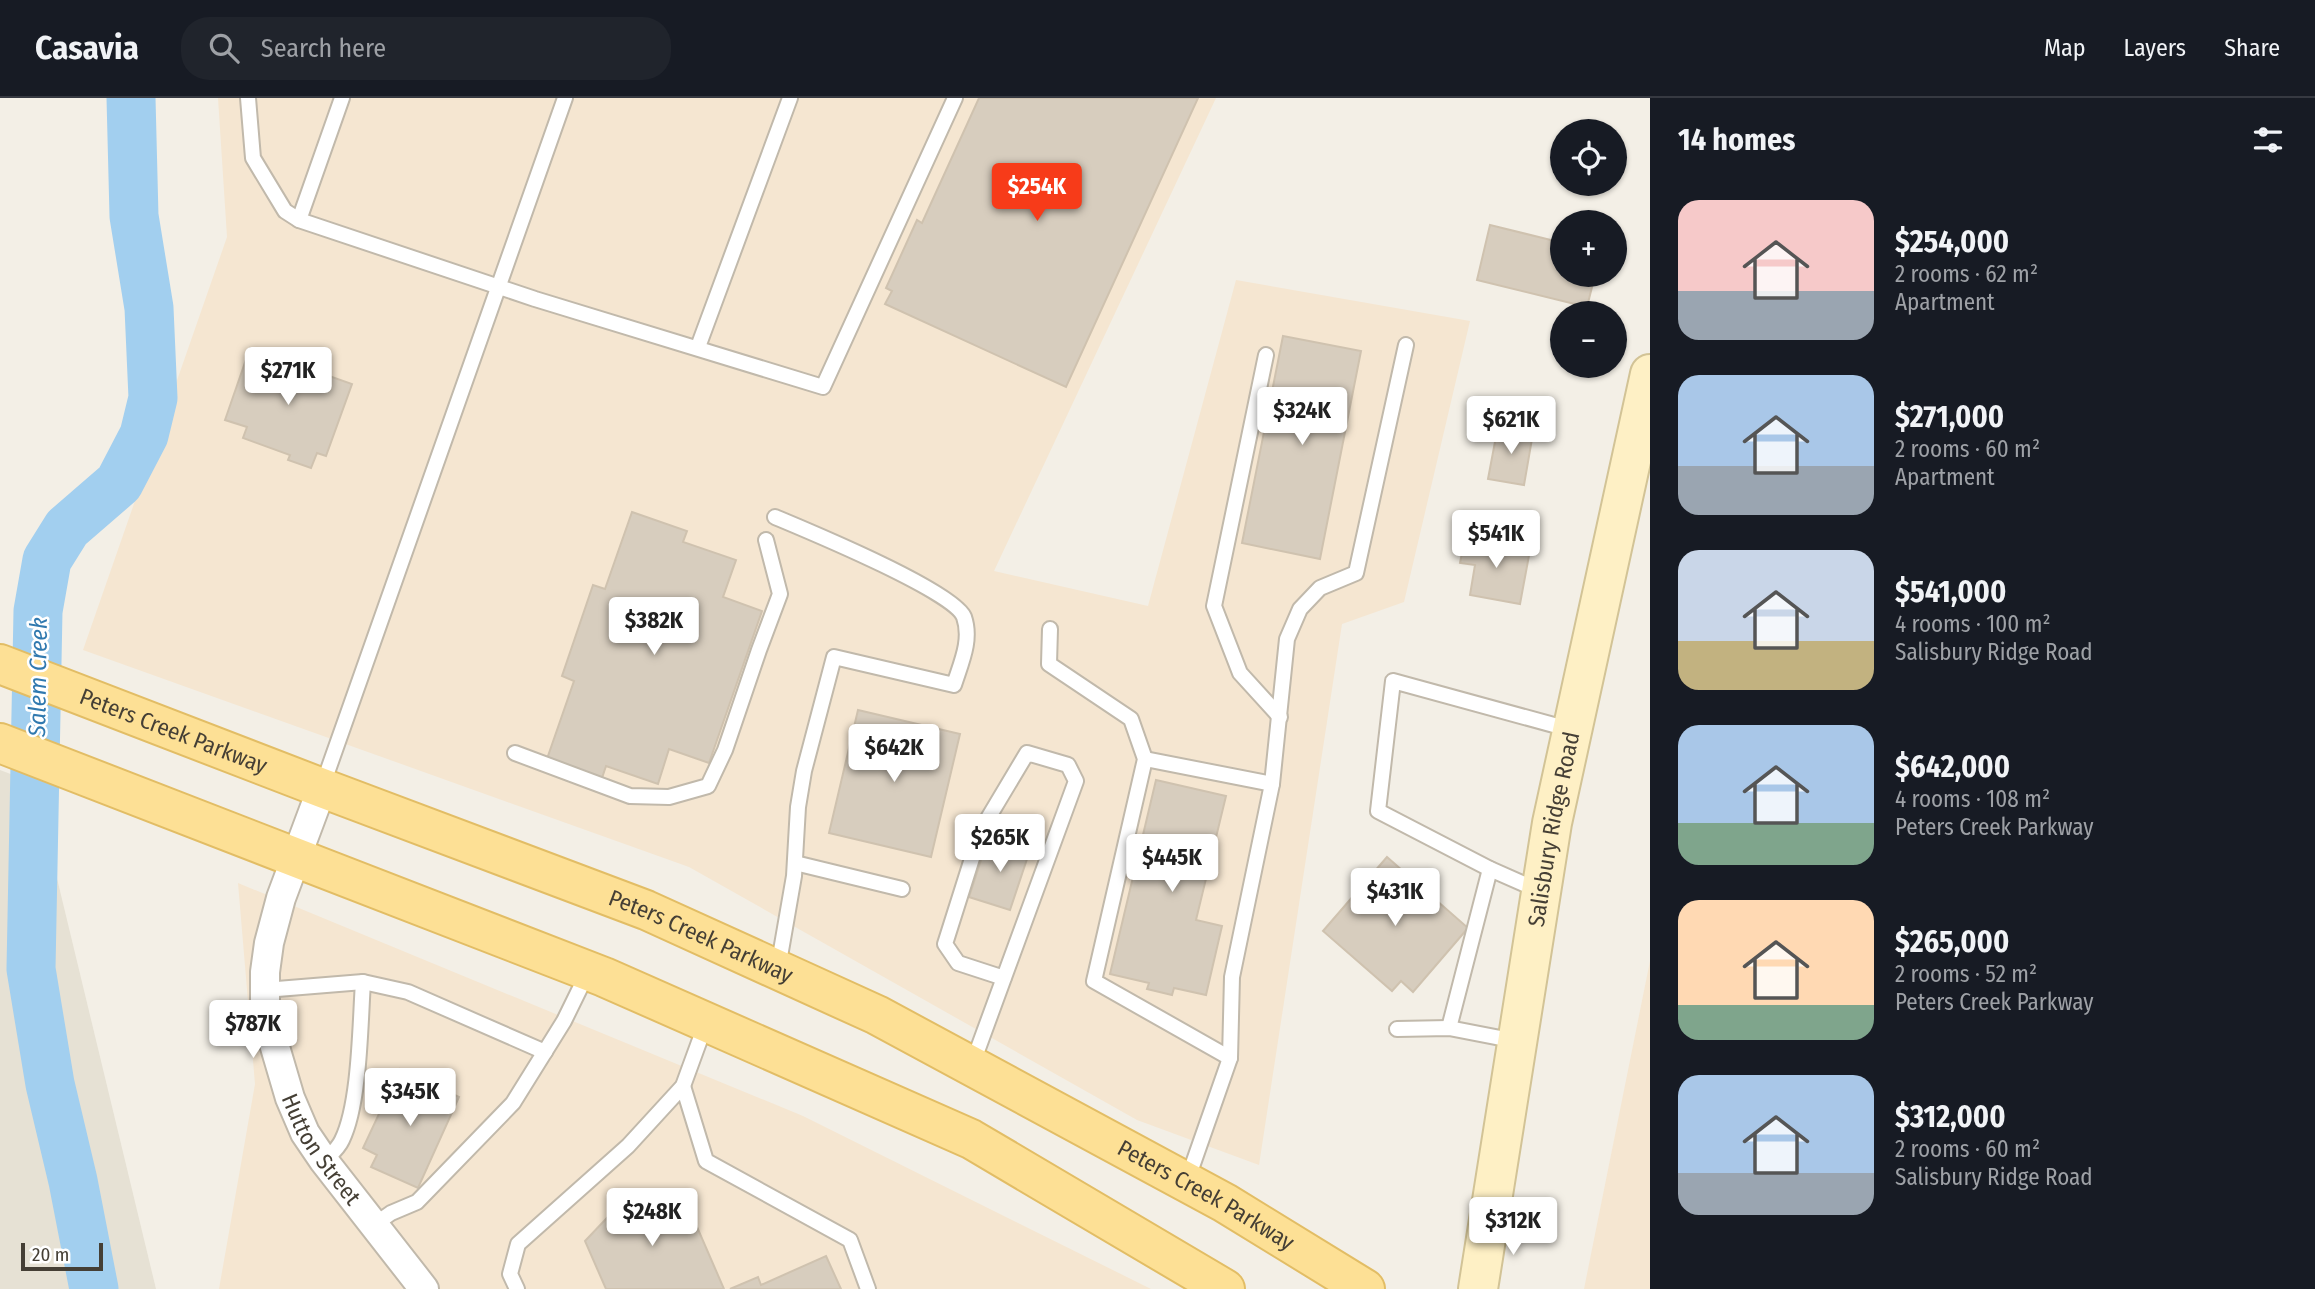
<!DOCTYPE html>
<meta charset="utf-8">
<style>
:root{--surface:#171b24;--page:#20242c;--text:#f1f3f6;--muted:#9ea1a6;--line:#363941;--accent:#f73b19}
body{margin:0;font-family:"Fira Sans Condensed",sans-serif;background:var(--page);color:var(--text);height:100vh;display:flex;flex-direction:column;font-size:26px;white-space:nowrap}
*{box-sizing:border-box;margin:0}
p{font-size:23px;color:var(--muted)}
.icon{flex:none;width:38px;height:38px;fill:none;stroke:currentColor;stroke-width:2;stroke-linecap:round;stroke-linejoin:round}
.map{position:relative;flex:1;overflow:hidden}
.details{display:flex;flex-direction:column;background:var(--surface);width:665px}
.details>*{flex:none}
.tools{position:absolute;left:1550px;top:21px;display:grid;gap:14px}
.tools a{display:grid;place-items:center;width:77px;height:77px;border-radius:50%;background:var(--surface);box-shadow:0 2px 5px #0004;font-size:35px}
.scale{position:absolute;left:21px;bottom:18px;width:82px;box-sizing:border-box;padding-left:7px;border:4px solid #453f35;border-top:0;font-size:19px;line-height:24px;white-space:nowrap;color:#453f35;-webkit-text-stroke:5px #fff;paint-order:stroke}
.price{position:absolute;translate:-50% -60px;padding:0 16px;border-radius:7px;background:#fff;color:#222;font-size:23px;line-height:46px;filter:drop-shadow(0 2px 4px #0008)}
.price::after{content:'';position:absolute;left:50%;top:42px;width:21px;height:16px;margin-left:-10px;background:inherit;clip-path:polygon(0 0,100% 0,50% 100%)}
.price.selected{background:var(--accent);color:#fff}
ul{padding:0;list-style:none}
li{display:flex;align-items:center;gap:21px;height:175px;padding:0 28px}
li span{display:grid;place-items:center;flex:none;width:196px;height:140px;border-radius:21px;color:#555}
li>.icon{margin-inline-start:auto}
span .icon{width:84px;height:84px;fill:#fffc;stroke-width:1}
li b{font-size:30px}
h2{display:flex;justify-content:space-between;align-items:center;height:84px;padding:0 28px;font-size:30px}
header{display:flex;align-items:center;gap:42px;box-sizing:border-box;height:98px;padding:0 35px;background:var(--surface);border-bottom:2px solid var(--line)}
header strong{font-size:33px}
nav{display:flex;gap:38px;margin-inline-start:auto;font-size:24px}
.search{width:490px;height:63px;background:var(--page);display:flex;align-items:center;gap:18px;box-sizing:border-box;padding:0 24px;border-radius:28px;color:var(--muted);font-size:26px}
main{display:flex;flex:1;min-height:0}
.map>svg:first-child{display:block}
.residential{fill:#e6e1d4}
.commercial{fill:#f5e6d1}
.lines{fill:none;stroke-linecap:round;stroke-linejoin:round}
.river{stroke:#a2cfef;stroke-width:49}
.building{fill:#d7cdbe;stroke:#cfc2af;stroke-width:2}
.lane-casing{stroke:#c1b9ab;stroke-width:18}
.street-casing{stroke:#c1b9ab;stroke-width:32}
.secondary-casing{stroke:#d2c396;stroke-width:42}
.primary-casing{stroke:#e2bd65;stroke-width:42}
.lane{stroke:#fff;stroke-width:14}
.street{stroke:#fff;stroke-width:28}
.secondary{stroke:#fef0c5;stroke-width:38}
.primary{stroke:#fde095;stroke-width:38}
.labels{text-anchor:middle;stroke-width:5;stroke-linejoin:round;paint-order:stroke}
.street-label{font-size:23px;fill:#453f35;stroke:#fff}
.water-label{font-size:24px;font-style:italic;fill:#3079af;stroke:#fff}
</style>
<header>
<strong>Casavia</strong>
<div class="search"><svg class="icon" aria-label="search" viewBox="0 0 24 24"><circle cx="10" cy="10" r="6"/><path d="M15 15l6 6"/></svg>Search here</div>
<nav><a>Map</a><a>Layers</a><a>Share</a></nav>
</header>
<main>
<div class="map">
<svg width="1650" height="1191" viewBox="0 0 1650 1191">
<rect width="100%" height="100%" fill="#f3efe6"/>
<path class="residential" d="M0,672L34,685L156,1191H0Z"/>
<g class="commercial">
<path d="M218,0H1216L994,473L1148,508L1236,182L1470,223L1404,504L1342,526L1259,1067L1137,1022L689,769L83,552L227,139Z"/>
<path d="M238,785L803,1018L1151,1191H219L255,986Z"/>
<path d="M1650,863V1191H1584Z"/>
</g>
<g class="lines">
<path class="river" d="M94,1191L73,1083L50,986L31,871L38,513L47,462L67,430L119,385L144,337L153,300L149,210L134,118L131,0"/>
</g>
<g class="building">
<path d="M979,0H1198L1066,289L885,206L892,193L886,190L917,122L922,125Z"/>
<path d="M1490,127L1563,145V177H1595L1587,209L1477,182Z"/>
<path d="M1283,238L1361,253L1320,461L1242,445Z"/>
<path d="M250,250L352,286L326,358L317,355L311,370L288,362L290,357L243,340L247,329L225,322Z"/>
<path d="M1498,328L1533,335L1524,387L1488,381Z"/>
<path d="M632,414L687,433L683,444L736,462L723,499L762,513L709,665L669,651L658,686L606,668L602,680L547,661L574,583L562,578L593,487L605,491Z"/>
<path d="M1465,440L1530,452L1520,506L1470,497L1475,467L1460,465Z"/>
<path d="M858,612L960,636L931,759L829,735Z"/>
<path d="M1156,682L1226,698L1196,822L1222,828L1206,897L1174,890L1172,897L1147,891L1149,885L1110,876Z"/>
<path d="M1003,740L1031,749L1010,812L969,799L984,753L991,755L994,745L1001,747Z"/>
<path d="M1387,759L1468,830L1413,894L1401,883L1392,893L1323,833Z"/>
<path d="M400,971L459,999L418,1090L371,1069L377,1057L363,1050Z"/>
<path d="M684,1099L724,1191H606L585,1143L624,1102Z"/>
<path d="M826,1158L841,1191H730L758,1179L761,1187Z"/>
</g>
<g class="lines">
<g class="lane-casing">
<g id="lane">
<path d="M248,0L253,60L285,113L299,122L535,201L823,289L955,0"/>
<path d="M299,122L342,0"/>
<path d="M698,249L790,0"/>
<path d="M1266,257L1214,508L1240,575L1280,619"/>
<path d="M775,419C806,432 954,493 964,519C972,542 961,565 954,587L834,559L804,673L798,709L794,778L778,870"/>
<path d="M1050,531L1049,566L1131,621L1145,661L1094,883L1230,960"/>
<path d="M515,655L630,698L669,699L708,688L725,652L759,552L780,496L766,442"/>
<path d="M1145,661L1272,686L1232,879L1230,960L1187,1083"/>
<path d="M1272,686L1287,541L1300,511L1320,490L1356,475L1406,247"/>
<path d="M322,689L565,0"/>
<path d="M795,765L902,791"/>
<path d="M1540,793L1490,771L1378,713L1393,583L1572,632"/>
<path d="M265,892L363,884L408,894L545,954"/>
<path d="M1449,930L1490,771"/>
<path d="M1397,931L1449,930L1516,943"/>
<path d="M972,967L1076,683L1068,667L1027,655L981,732L945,846L958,865L1004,880"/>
<path d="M683,988L706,1063L850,1142L868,1191"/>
<path d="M324,1063C330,1057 338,1051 342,1042C360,1005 360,927 363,884"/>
<path d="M374,1127L391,1115L417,1104L513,1005L564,923L588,874"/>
<path d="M517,1191L510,1176L518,1146L628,1048L683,988L706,925"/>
</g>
</g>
<g class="street-casing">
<g id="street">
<path id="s1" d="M322,690L281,800L269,845L265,874V915L290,1000L305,1035L324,1063L424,1191"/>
</g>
</g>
<g class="secondary-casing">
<g id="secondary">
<path id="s2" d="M1478,1191L1552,725L1650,276"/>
</g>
</g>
<g class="primary-casing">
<g id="primary">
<path id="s3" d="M0,566L322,690L646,812L877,917L1225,1105L1365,1191"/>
<path d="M0,645L604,879L971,1041L1225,1191"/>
</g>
</g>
<use href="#lane" class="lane"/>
<use href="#street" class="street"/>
<use href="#secondary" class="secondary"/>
<use href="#primary" class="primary"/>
</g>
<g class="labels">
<g class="street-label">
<text dy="8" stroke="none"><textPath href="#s3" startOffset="186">Peters Creek Parkway</textPath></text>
<text dy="8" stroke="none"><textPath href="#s2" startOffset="466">Salisbury Ridge Road</textPath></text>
<text dy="8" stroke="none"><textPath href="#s3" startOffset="752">Peters Creek Parkway</textPath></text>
<text dy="8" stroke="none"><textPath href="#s1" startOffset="383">Hutton Street</textPath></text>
<text dy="8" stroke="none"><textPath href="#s3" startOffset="1320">Peters Creek Parkway</textPath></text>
</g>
<g class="water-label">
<text transform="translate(38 579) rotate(-89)" y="8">Salem Creek</text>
</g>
</g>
</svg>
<div class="tools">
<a><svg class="icon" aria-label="locate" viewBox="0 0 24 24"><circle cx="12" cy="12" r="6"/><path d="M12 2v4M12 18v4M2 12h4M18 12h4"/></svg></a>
<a>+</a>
<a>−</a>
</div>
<div class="scale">20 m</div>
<b class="price selected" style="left:1037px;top:125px">$254K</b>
<b class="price" style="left:288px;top:309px">$271K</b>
<b class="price" style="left:1302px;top:349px">$324K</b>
<b class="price" style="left:1511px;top:358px">$621K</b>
<b class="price" style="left:1496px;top:472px">$541K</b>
<b class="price" style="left:654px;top:559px">$382K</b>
<b class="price" style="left:894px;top:686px">$642K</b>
<b class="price" style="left:1000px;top:776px">$265K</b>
<b class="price" style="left:1172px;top:796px">$445K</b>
<b class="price" style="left:1395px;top:830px">$431K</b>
<b class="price" style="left:253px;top:962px">$787K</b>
<b class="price" style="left:410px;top:1030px">$345K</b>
<b class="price" style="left:652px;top:1150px">$248K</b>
<b class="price" style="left:1513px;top:1159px">$312K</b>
</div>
<section class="details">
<h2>14 homes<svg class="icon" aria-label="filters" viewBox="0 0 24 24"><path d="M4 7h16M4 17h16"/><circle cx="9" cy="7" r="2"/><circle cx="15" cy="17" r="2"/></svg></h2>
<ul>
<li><span style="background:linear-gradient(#f6c9c9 65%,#9aa5b1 0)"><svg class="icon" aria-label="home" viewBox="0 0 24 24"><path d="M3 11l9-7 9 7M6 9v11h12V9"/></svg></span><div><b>$254,000</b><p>2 rooms · 62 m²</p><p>Apartment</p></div></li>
<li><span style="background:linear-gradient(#a9c7e8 65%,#9aa5b1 0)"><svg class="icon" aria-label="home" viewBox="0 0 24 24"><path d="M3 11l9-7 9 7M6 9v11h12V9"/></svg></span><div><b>$271,000</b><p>2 rooms · 60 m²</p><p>Apartment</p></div></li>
<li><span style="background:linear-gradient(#c9d6e8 65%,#c2b280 0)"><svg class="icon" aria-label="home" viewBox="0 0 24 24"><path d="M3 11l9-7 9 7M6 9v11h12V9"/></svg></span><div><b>$541,000</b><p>4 rooms · 100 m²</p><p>Salisbury Ridge Road</p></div></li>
<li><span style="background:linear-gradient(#a9c7e8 70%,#7fa58c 0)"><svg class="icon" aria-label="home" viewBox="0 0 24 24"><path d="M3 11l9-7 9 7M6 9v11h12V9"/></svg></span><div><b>$642,000</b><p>4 rooms · 108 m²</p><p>Peters Creek Parkway</p></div></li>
<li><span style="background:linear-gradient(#ffd9b3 75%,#7fa58c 0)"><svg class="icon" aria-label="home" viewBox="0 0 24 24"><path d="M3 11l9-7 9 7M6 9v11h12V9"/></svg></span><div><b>$265,000</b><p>2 rooms · 52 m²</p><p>Peters Creek Parkway</p></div></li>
<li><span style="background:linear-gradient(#a9c7e8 70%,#9aa5b1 0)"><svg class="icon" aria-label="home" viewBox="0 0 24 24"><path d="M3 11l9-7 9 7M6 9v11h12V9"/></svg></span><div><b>$312,000</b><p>2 rooms · 60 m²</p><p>Salisbury Ridge Road</p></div></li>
</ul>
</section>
</main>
